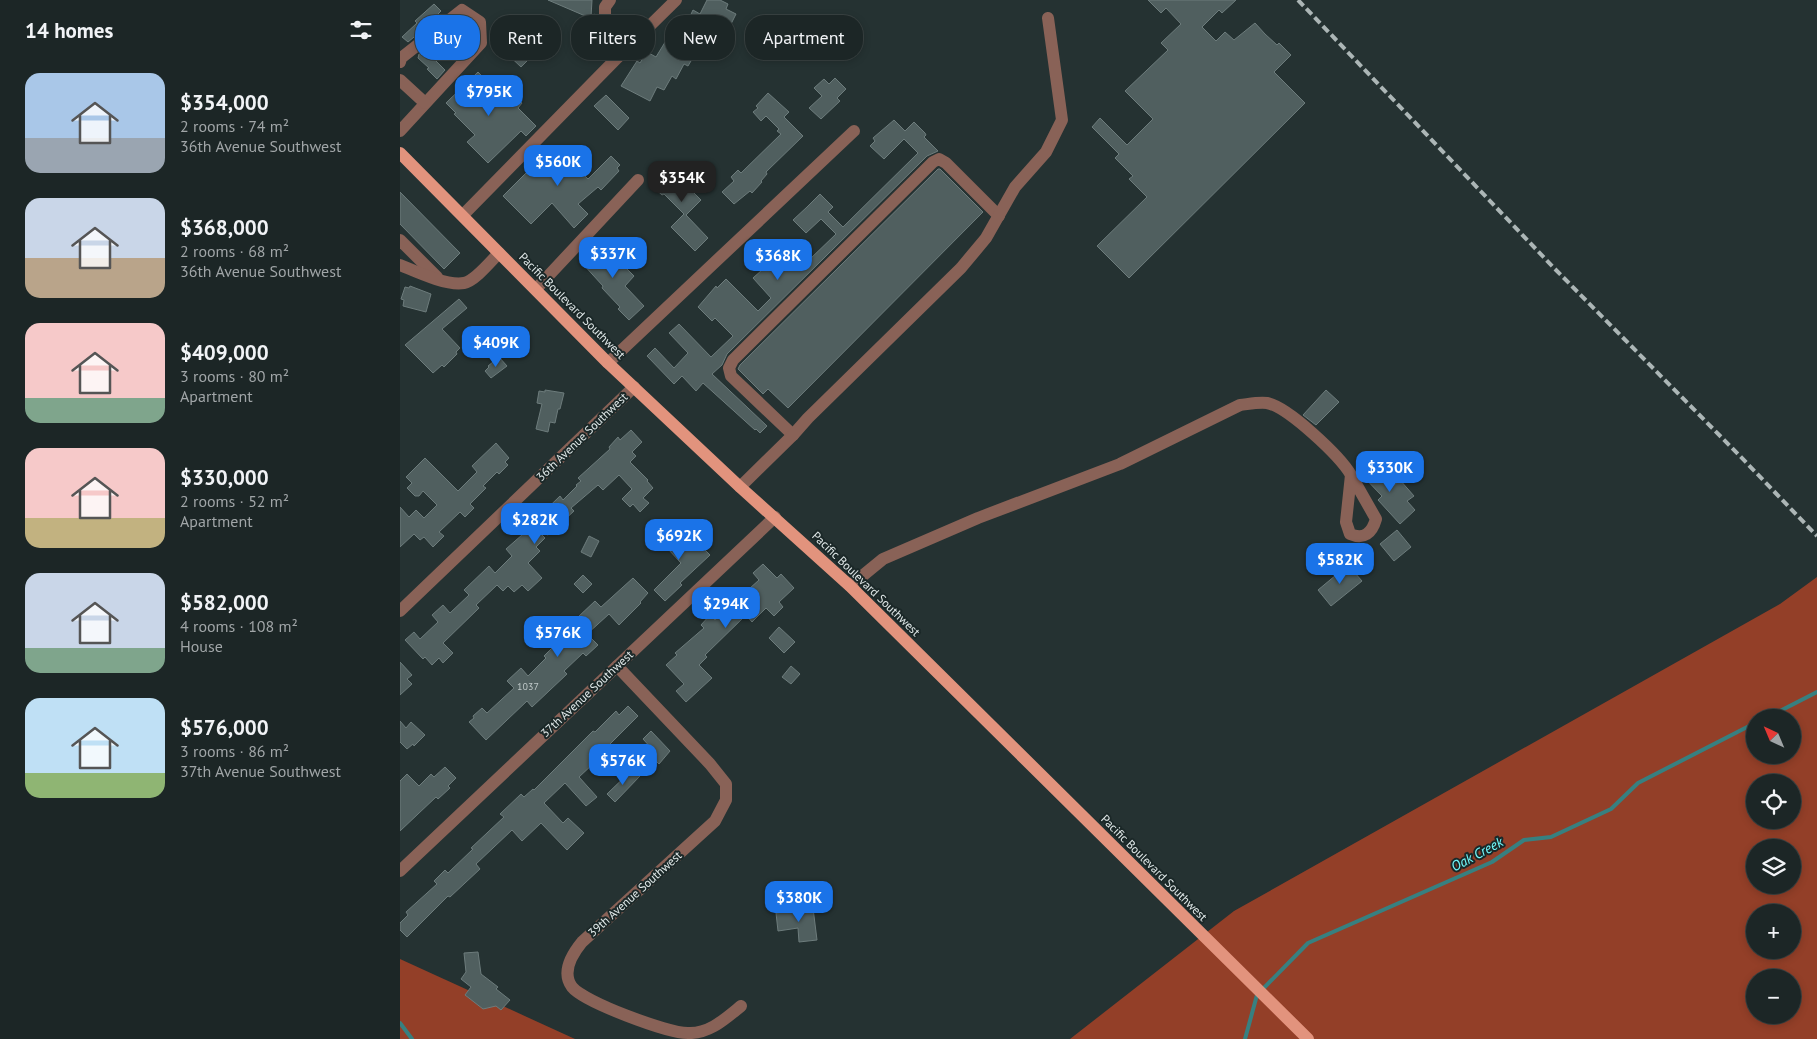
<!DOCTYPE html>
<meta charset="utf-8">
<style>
:root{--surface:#1c2626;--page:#293232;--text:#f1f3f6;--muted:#a0a5a7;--line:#3a4343;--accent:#1a73e8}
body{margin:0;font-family:"PT Sans",sans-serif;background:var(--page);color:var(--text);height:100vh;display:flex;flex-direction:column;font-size:19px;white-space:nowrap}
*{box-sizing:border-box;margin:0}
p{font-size:16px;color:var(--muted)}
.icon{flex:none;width:28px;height:28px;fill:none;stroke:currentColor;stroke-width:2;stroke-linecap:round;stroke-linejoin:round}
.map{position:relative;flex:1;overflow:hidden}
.side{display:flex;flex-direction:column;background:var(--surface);width:400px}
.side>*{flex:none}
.guide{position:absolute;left:15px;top:15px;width:475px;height:45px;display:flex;gap:10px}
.needle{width:32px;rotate:316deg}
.buttons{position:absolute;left:1346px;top:709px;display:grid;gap:10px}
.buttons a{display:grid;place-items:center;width:55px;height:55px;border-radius:50%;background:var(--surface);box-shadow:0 2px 8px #0003,0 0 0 1px var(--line);font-size:25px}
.price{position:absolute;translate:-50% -42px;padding:0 11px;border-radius:10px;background:var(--accent);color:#fff;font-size:16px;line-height:32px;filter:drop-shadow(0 1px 2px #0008)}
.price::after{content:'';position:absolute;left:50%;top:30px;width:15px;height:11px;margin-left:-8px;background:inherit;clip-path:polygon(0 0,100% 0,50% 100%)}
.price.active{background:#222;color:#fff}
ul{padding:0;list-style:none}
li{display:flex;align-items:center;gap:15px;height:125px;padding:0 25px}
li span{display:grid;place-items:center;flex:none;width:140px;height:100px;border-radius:15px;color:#555}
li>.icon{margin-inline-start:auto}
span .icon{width:60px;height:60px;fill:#fffc;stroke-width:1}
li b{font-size:21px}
h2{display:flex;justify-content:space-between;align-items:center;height:60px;padding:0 25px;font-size:21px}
.chip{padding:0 18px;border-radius:20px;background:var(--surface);box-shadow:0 2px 8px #0003,0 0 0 1px var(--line);font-size:18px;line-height:45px}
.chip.active{background:var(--accent);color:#fff}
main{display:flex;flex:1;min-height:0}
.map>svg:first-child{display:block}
.forest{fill:#933f28;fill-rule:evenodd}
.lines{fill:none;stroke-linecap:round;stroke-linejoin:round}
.stream{stroke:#378080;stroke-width:4}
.building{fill:#505f5f;stroke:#6d7c7c}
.minor{stroke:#896257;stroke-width:12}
.major{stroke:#e2937d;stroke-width:12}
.rail{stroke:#acb6b6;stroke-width:4;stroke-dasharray:8 4;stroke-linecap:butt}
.labels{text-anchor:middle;stroke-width:4;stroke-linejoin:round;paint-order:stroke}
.number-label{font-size:10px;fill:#bdc6c6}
.street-label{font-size:12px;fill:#e1e9e9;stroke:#1b2828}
.water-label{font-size:14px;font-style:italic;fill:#71fbfd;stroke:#1b2828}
</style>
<main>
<section class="side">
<h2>14 homes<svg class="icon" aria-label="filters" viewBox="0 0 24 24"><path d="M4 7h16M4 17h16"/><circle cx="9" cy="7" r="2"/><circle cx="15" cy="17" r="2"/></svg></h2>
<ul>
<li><span style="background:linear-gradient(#a9c7e8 65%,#9aa5b1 0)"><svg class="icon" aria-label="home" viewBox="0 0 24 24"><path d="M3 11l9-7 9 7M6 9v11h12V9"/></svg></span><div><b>$354,000</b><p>2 rooms · 74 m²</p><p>36th Avenue Southwest</p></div></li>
<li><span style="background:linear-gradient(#c9d6e8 60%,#b9a48a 0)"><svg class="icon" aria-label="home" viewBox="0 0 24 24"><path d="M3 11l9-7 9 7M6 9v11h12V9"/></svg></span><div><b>$368,000</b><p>2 rooms · 68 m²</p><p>36th Avenue Southwest</p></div></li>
<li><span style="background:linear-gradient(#f6c9c9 75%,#7fa58c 0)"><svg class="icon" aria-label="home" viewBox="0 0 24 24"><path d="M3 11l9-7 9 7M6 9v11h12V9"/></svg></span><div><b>$409,000</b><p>3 rooms · 80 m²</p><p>Apartment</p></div></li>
<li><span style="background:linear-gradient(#f6c9c9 70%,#c2b280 0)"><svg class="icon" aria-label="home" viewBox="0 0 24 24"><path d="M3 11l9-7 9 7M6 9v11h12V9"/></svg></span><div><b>$330,000</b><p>2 rooms · 52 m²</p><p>Apartment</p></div></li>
<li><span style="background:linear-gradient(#c9d6e8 75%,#7fa58c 0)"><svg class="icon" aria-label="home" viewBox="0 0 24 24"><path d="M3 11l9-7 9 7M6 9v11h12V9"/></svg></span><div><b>$582,000</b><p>4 rooms · 108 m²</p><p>House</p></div></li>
<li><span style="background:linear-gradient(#bfe0f5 75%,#8fb573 0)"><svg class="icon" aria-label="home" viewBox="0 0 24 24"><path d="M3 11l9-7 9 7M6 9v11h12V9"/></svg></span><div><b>$576,000</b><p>3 rooms · 86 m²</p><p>37th Avenue Southwest</p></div></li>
</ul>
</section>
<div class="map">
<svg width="1417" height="1039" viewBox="0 0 1417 1039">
<rect width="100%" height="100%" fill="#253232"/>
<g class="forest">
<path d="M1417,577V1039H670L834,911L1380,604ZM1355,718H1392V755H1355ZM1355,782H1392V820H1355ZM1355,848H1392V885H1355ZM1355,912H1392V950H1355ZM1355,978H1392V1015H1355Z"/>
<path d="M0,959L175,1039H0Z"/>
</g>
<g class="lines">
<g class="stream">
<path d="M1366,718L1417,692"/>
<path d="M0,1023L12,1039"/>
<path d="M845,1039L857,995L908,943L1092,862L1124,840L1151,837L1211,809L1238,783L1355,723"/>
</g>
</g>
<g class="building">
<path d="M148,0H192L191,17L195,14L183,44L173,34L190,18Z"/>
<path d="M307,0H320L328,4L326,9L336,14L326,34L321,29L309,52L301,44L288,66L284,64L276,79L272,76L264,90L257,87L250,101L221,86L237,61L240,63L247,52L256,57L278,21L286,25L293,10L300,14Z"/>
<path d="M748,0H836L822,13L819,10L802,27L816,41L825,32L834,40L855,23L865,34L877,45L879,43L891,55L874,72L905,103L729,278L697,246L747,197L729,179L733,176L715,158L719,154L692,127L700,118L727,145L753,119L725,91L768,50L761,43L781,24L766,8L761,13Z"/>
<path d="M34,4L41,11L35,17L37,18L8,42L2,37L17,23L15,21Z"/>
<path d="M220,14L228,23L220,32L213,25V21Z"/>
<path d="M128,26L145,43L121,67L103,50Z"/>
<path d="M29,46L37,53L33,58L45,70L37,79L27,69L29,68L18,58L19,54Z"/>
<path d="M78,72L100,95L104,92L111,99L114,95L122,103L118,108L136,126L126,136L121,131L88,163L67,142L75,135L54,114L56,113L46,103Z"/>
<path d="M435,78L446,89L437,98L440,101L421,119L409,108L422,96L414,88L424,79L429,84Z"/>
<path d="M368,93L389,112L384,117L403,136L366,172L367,174L361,181L362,182L352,193L350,191L334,204L322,192L334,181L331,177L338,170L341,173L381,134L377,131L379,129L366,116L361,121L353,112L358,108L356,106Z"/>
<path d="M206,95L229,118L218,130L194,106Z"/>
<path d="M494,120L505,131L514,122L525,133L526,135L524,137L538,151L527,156L327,354L322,365L312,374L367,426L360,433L356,429L355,430L303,383L296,391L282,376L274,384L247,356L255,348L274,368L288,353L269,333L279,324L311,357L333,336L315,318L312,321L298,307L316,286L317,288L326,279L358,311L371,298L353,278L362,270L360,268L363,265L355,257L366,246L384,265L397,251L408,261L436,234L421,219L406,233L393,220L407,207L420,194L433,207L428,212L443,227L518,153L504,139L484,159L470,146L475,141L473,138Z"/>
<path d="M154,145L188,179L211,156L220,165L217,168L219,171L201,190L198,187L178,204L188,214L174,228L152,203L131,224L103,196Z"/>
<path d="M271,164L285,177L290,172L298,180L290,189L301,200L286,215L308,238L295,251L271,227L284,214L264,194L262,195L251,185Z"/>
<path d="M538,169H540L583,212L388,408L368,389L363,394L338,369L340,365Z"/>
<path d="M0,192L60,253L44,269L0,224Z"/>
<path d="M205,239L212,246L209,249L217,256L216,258L234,276L225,286L244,306L229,320L218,309L220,307L202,288L203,286L182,263Z"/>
<path d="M10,286L31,294L26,312L3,306L4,300L1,299L5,287L9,288Z"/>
<path d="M59,299L67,308L42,329L60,348L56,352L57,354L44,367L42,365L33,373L5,345Z"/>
<path d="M94,327L106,340L104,342L108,346L95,358L79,342Z"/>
<path d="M99,357L107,366L91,378L85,371L89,367L88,366Z"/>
<path d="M145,390L164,393L160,409H158L155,423L150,422L148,432L136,429L142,404L137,403L139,391L145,392Z"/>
<path d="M926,390L939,402L916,425L903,415Z"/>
<path d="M231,430L242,442L232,452L236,456L230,462L248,480L247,481L253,488L243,498L249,503L240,512L233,504L230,507L222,499L232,489L219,475L203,490L198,485L171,508L174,511L148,535L137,530L145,538L136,547L140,551L128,563L142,578L128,591L122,585L114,592L108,586L103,591L97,585L76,605L79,608L43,643L53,653L43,663L39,658L32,665L25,657L23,659L5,640L14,632L20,639L38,622L32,615L43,605L50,613L69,595L64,590L89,566L95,573L112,556L106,549L131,527L129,526L160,496L163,500L177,486L176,485L181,481L178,478L210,449L209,447L218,437L220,440Z"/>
<path d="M96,443L109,458L105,462L108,465L99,474L97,472L83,486L86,488L70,504L74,508L65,517L60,512L39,532L44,536L33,547L24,537L20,540L14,534L0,547V507L9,517L16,510L24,518L37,505L23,491L19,496H15L7,488L12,483L6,477L25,458L58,491L77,472L72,466Z"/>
<path d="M968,461L993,486L1000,480L1014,496L1007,501L1015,510L1000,524L978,500L982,496L958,471Z"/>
<path d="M265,526L278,541L285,534L299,549L301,546L310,555L280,583L282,585L265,601L254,590L281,563L255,535Z"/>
<path d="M997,530L1011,547L994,561L980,544Z"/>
<path d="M189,536L199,541L191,557L181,552Z"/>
<path d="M363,564L377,578L381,574L394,588L379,602L383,607L374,616L366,608L352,622L346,615L305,655L307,657L299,665L312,678L286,702L276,691L284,684L266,665L277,655L275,653L304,628L301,625L310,615L315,620L330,606L327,603L336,594L340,597L359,580L353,573Z"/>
<path d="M948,565L962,581L931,606L918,590Z"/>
<path d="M183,575L192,584L183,593L174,584Z"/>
<path d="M233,578L248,593L240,602L241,603L219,625L209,614L187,634L198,645L186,656L183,653L164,671L167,674L132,707L127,701L86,740L69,722L74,718L73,716L82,708L87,713L114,688L107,681L121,668L128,676L146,658L144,656L155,645L146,635L153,629L159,635L195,601L201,607Z"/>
<path d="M379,627L395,642L384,653L369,638Z"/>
<path d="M0,662L12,675L7,679L12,684L0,695Z"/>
<path d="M391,666L400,674L391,684L382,677Z"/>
<path d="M228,706L238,716L205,749L207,751L179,777L197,797L186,806L165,783L144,803L163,823L168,818L184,833L167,850L141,823L122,841L112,830L76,864L80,869L50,897L48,896L7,937L0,930V923L8,915L6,912L37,884L34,881L45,870L48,873L73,849L71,848L104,817L100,814L121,794L124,797L133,789L134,790L193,731L195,732L216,711L219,715Z"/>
<path d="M0,721L6,728L11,722L25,735L14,746L13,744L7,749L0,742Z"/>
<path d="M251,731L270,751L259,764L249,754L253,750L243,739Z"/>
<path d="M45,767L56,778L48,786L50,788L38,799L36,797L0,831V781L7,774L19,786L31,774L34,777Z"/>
<path d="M233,769L240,776L215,802L207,794Z"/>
<path d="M413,908L417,940L399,942L398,928L378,931L376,913Z"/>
<path d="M78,952L81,974L98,987L96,989L110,1000L101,1010L96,1006L83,1009L65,995L71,987L61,979L66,972L64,953Z"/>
</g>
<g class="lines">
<g class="minor">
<path d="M210,0L205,7V33L219,56L276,0"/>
<path d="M0,62L1,58L62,10L80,22L81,43L0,131"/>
<path d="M0,80L25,103"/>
<path d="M63,215L219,56"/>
<path d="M0,240L37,277"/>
<path d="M0,265C17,272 46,286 64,283C75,281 91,261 99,253"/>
<path d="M136,289L238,180"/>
<path d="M208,363L454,131"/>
<path d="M393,435L331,376L329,368L333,360L533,162L539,159L546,163L599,216"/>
<path d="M340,487L393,435L408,418L561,268L586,238L615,187L646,152L662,120L648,18"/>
<path d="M450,586L483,559L578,518L720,464L840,405C849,404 858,402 867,403C888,407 940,456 951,475L976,519C972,533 964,540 950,534L946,522L951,475"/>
<path d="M0,611L234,387"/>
<path d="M217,666L310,764L326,784V800L315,821L182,942C173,953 161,972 172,987C184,1002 267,1033 288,1033C309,1034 325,1019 341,1006"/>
<path d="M0,871L375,517"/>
</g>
<path class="major" d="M0,153L208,363L340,487L450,586L908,1039"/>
<path class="rail" d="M898,0L1154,268L1339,455L1417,536"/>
</g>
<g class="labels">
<g class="number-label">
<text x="128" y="690">1037</text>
</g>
<g class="street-label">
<text transform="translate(172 306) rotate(45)" y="4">Pacific Boulevard Southwest</text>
<text transform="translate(182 437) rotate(-44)" y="4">36th Avenue Southwest</text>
<text transform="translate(466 584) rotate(44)" y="4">Pacific Boulevard Southwest</text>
<text transform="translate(187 694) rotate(-43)" y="4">37th Avenue Southwest</text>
<text transform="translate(754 868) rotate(45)" y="4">Pacific Boulevard Southwest</text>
<text transform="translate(235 894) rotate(-42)" y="4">39th Avenue Southwest</text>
</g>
<g class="water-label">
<text transform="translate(1077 854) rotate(-28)" y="5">Oak Creek</text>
</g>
</g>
</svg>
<div class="buttons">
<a><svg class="needle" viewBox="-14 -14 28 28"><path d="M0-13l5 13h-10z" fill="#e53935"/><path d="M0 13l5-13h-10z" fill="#a0a5a7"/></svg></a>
<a><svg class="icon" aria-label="locate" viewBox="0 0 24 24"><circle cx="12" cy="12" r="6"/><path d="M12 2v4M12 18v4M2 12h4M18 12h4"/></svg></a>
<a><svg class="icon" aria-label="layers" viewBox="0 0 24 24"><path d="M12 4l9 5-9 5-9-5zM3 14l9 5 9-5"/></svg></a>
<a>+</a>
<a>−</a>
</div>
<b class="price" style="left:89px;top:117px">$795K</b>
<b class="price" style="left:158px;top:187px">$560K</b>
<b class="price active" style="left:282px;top:203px">$354K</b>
<b class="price" style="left:213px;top:279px">$337K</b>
<b class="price" style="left:378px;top:281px">$368K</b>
<b class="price" style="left:96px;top:368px">$409K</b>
<b class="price" style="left:990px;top:493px">$330K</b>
<b class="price" style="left:135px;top:545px">$282K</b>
<b class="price" style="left:279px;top:561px">$692K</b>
<b class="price" style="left:940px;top:585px">$582K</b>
<b class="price" style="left:326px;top:629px">$294K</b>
<b class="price" style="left:158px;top:658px">$576K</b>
<b class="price" style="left:223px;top:786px">$576K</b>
<b class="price" style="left:399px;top:923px">$380K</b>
<div class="guide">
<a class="chip active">Buy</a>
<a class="chip">Rent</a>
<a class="chip">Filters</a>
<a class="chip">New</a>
<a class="chip">Apartment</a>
</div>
</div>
</main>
